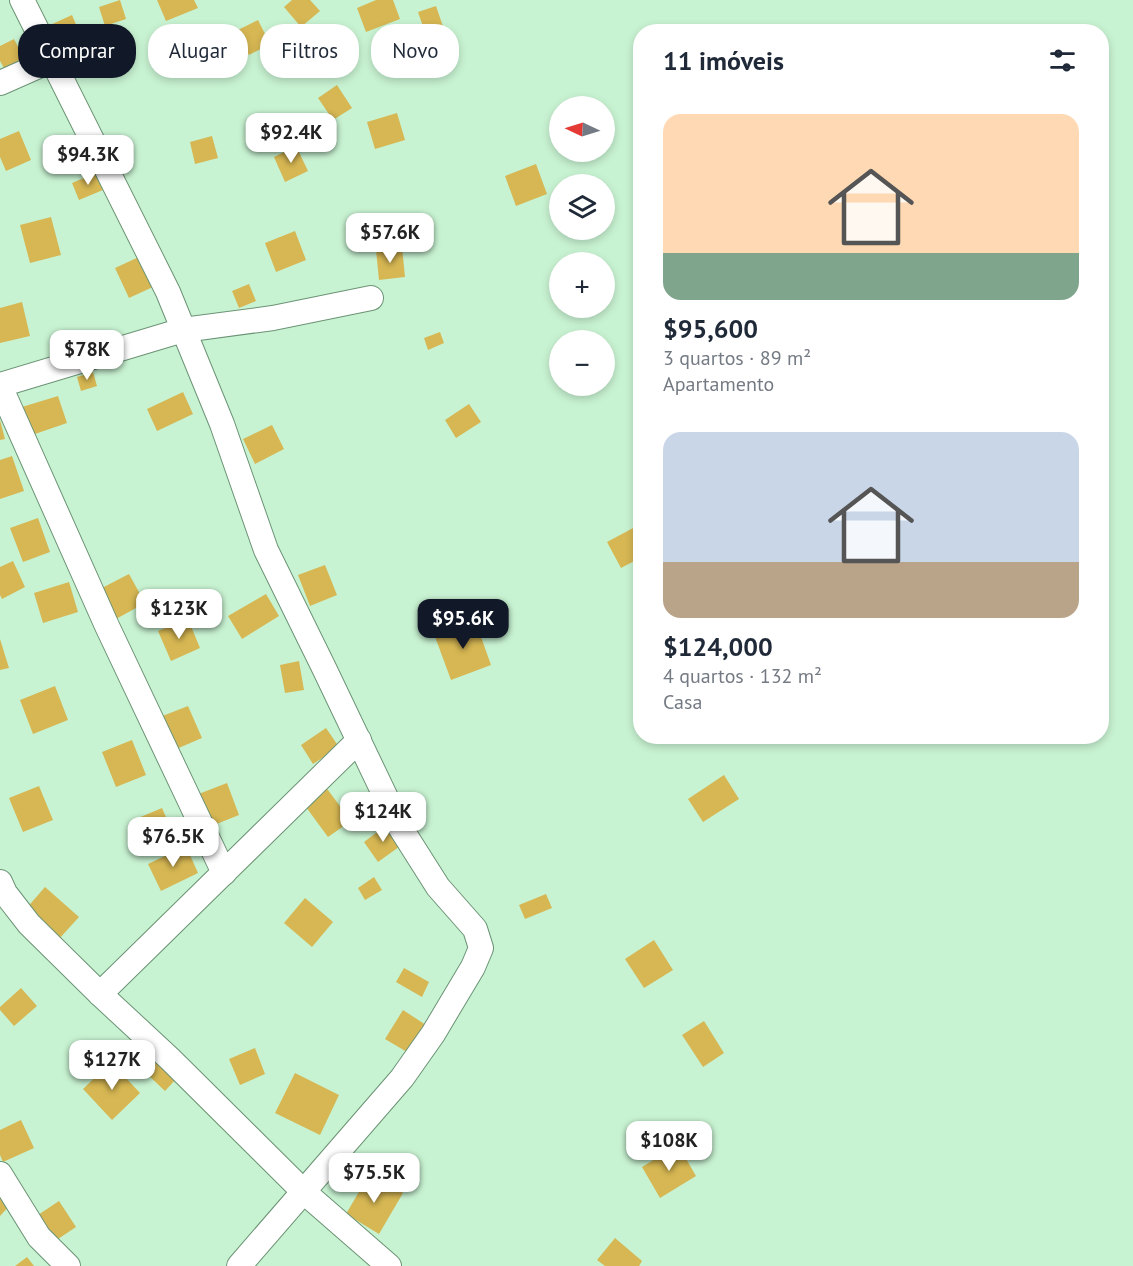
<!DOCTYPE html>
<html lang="pt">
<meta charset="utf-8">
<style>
:root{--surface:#fff;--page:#f6f6f7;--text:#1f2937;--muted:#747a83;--accent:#111827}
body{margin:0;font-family:"PT Sans",sans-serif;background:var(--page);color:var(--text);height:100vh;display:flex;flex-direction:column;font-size:22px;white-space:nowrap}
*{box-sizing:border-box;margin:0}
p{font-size:20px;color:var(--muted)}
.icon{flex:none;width:33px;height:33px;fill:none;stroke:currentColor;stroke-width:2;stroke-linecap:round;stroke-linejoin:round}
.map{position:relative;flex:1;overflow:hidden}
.details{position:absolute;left:633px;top:24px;width:476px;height:720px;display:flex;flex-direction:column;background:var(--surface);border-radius:24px;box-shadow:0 3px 9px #0003}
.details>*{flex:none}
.guide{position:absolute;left:18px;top:24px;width:525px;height:54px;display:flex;gap:12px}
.needle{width:39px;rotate:274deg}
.fabs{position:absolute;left:549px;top:96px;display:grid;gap:12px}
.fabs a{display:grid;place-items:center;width:66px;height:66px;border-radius:50%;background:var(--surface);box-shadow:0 3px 9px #0003;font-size:30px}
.price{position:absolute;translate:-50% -51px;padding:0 14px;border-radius:12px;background:#fff;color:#222;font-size:20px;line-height:39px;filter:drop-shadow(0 2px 3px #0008)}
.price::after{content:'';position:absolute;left:50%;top:36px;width:18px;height:14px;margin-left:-9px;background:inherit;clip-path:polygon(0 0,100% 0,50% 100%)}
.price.current{background:var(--accent);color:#fff}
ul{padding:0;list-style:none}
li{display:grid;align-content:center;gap:12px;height:318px;padding:0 30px}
li span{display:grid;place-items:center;height:186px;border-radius:18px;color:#555}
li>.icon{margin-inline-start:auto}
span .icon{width:108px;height:108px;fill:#fffc;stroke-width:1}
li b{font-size:26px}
h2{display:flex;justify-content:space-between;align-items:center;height:72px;padding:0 30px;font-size:26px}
.pill{padding:0 21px;border-radius:24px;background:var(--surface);box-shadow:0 3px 9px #0003;font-size:21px;line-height:54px}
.pill.current{background:var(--accent);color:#fff}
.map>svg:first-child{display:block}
.building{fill:#d6b753}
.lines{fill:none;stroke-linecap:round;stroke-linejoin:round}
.street-casing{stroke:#6b9375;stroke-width:26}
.street{stroke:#fff;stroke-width:24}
</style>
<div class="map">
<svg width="1133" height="1266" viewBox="0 0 1133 1266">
<rect width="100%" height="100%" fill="#c8f3d2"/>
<g class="building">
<path d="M120,0L126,19L105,26L99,7Z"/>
<path d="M157,0H194L198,8L166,21Z"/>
<path d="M292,0H310L320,11L301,27L284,7Z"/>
<path d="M376,0H393L400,19L366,32L357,8Z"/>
<path d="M436,6L448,41L430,47L418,12Z"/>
<path d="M72,15L83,41L60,52L48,26Z"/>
<path d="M258,20L270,44L249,55L236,31Z"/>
<path d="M212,35L224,68L198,78L186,45Z"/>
<path d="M14,39L24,58L4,68L0,61V46Z"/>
<path d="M302,45L310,62L287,74L278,56Z"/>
<path d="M337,85L352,108L333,120L318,98Z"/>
<path d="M397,113L405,140L375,149L367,122Z"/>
<path d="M19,131L31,160L6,171L0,157V139Z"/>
<path d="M212,136L218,158L195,164L190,142Z"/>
<path d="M296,146L308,171L285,182L274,157Z"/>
<path d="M536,164L547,194L516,206L505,176Z"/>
<path d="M96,173L103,190L79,200L72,183Z"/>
<path d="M51,217L61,255L30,263L20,225Z"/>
<path d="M295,231L306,260L276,272L265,243Z"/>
<path d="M402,247L405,277L379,280L376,250Z"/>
<path d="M141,256L155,286L129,298L115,268Z"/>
<path d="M249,284L256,301L239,308L232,291Z"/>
<path d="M22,302L30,336L0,343V308Z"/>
<path d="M440,332L444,343L428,350L424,338Z"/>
<path d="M93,372L97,386L81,391L77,377Z"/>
<path d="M183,392L193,414L157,431L147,409Z"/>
<path d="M58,396L67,423L32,435L22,407Z"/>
<path d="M469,404L481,422L456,438L445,420Z"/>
<path d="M0,420L5,439L0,440Z"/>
<path d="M272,425L284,449L255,464L243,439Z"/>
<path d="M12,456L24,491L0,499V460Z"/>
<path d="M38,518L50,552L23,562L10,528Z"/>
<path d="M635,527L640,538V558L621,568L607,542Z"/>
<path d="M13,561L25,587L2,599L0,595V567Z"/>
<path d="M325,565L337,595L310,606L298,575Z"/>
<path d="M129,574L145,603L116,619L100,589Z"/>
<path d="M69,582L78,612L43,623L34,593Z"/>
<path d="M266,594L279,616L242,639L228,616Z"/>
<path d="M188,619L200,648L171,661L158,631Z"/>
<path d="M475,620L491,665L451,680L434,634Z"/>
<path d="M0,639L9,668L0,670Z"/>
<path d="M299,661L304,690L285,693L280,665Z"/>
<path d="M55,686L68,720L33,734L20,700Z"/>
<path d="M188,706L202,738L174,750L160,717Z"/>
<path d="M326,728L339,747L313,764L301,745Z"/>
<path d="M132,740L146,775L116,787L102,752Z"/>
<path d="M724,775L739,799L703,822L688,799Z"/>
<path d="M227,783L239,815L209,827L196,795Z"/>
<path d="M39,786L53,820L23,832L9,798Z"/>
<path d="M325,786L351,821L328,837L303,803Z"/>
<path d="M162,808L172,831L141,845L131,821Z"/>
<path d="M388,824L403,844L378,862L364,842Z"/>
<path d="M186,846L198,873L161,891L148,864Z"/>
<path d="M374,877L382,890L365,900L358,888Z"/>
<path d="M45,887L79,917L58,940L25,910Z"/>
<path d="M546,894L552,908L525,919L519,905Z"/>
<path d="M305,898L333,922L312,947L284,923Z"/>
<path d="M654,940L673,970L644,988L625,959Z"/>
<path d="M404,968L429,982L422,997L396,982Z"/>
<path d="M21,988L37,1006L14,1026L0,1010V1007Z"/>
<path d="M403,1010L429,1027L412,1055L385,1039Z"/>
<path d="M704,1021L724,1053L703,1067L682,1035Z"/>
<path d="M255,1048L265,1074L240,1085L229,1059Z"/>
<path d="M157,1060L177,1078L165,1091L146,1073Z"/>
<path d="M111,1062L140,1093L112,1120L83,1089Z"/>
<path d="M295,1073L339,1095L320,1135L275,1113Z"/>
<path d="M21,1120L34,1148L3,1162L0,1155V1130Z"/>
<path d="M678,1145L696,1176L660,1198L642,1167Z"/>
<path d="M370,1173L403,1193L379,1234L346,1214Z"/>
<path d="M0,1194L11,1204L0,1216Z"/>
<path d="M59,1201L76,1227L55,1241L38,1215Z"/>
<path d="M615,1238L642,1261L639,1266H605L597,1260Z"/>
<path d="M27,1257L34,1266H15Z"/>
</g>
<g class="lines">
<g class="street-casing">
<g id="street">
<path d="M22,0L168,292L222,424L266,550L324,668L400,827L438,887L475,929L481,948L473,967L433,1034L402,1078L239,1266"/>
<path d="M0,83L52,60"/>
<path d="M0,385L183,330L273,318L371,298"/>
<path d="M0,386L107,626L224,873"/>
<path d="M0,882L5,893L29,924L100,994L170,1059L304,1192L389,1266"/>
<path d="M100,994L359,740"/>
<path d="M0,1174L39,1237L68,1266"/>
</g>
</g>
<use href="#street" class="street"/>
</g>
</svg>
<div class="fabs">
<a><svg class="needle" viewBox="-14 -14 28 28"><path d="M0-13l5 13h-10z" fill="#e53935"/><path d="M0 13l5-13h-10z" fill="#747a83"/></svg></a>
<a><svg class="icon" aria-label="layers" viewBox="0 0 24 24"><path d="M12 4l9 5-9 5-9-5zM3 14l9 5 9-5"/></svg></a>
<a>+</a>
<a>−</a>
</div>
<b class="price" style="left:291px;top:164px">$92.4K</b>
<b class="price" style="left:88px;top:186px">$94.3K</b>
<b class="price" style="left:390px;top:264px">$57.6K</b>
<b class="price" style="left:87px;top:381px">$78K</b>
<b class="price" style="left:179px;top:640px">$123K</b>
<b class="price current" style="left:463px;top:650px">$95.6K</b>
<b class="price" style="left:383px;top:843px">$124K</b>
<b class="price" style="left:173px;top:868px">$76.5K</b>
<b class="price" style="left:112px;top:1091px">$127K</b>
<b class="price" style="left:669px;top:1172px">$108K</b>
<b class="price" style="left:374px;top:1204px">$75.5K</b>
<div class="guide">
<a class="pill current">Comprar</a>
<a class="pill">Alugar</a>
<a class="pill">Filtros</a>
<a class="pill">Novo</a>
</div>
<section class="details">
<h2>11 imóveis<svg class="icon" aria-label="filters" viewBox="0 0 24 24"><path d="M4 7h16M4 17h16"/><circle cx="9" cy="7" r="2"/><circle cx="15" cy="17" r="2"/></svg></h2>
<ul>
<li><span style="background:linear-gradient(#ffd9b3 75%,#7fa58c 0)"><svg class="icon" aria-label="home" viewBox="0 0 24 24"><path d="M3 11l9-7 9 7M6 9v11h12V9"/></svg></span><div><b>$95,600</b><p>3 quartos · 89 m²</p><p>Apartamento</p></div></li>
<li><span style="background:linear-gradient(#c9d6e8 70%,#b9a48a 0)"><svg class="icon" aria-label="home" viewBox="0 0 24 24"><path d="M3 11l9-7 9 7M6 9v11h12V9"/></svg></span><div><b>$124,000</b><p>4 quartos · 132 m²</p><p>Casa</p></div></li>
</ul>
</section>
</div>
